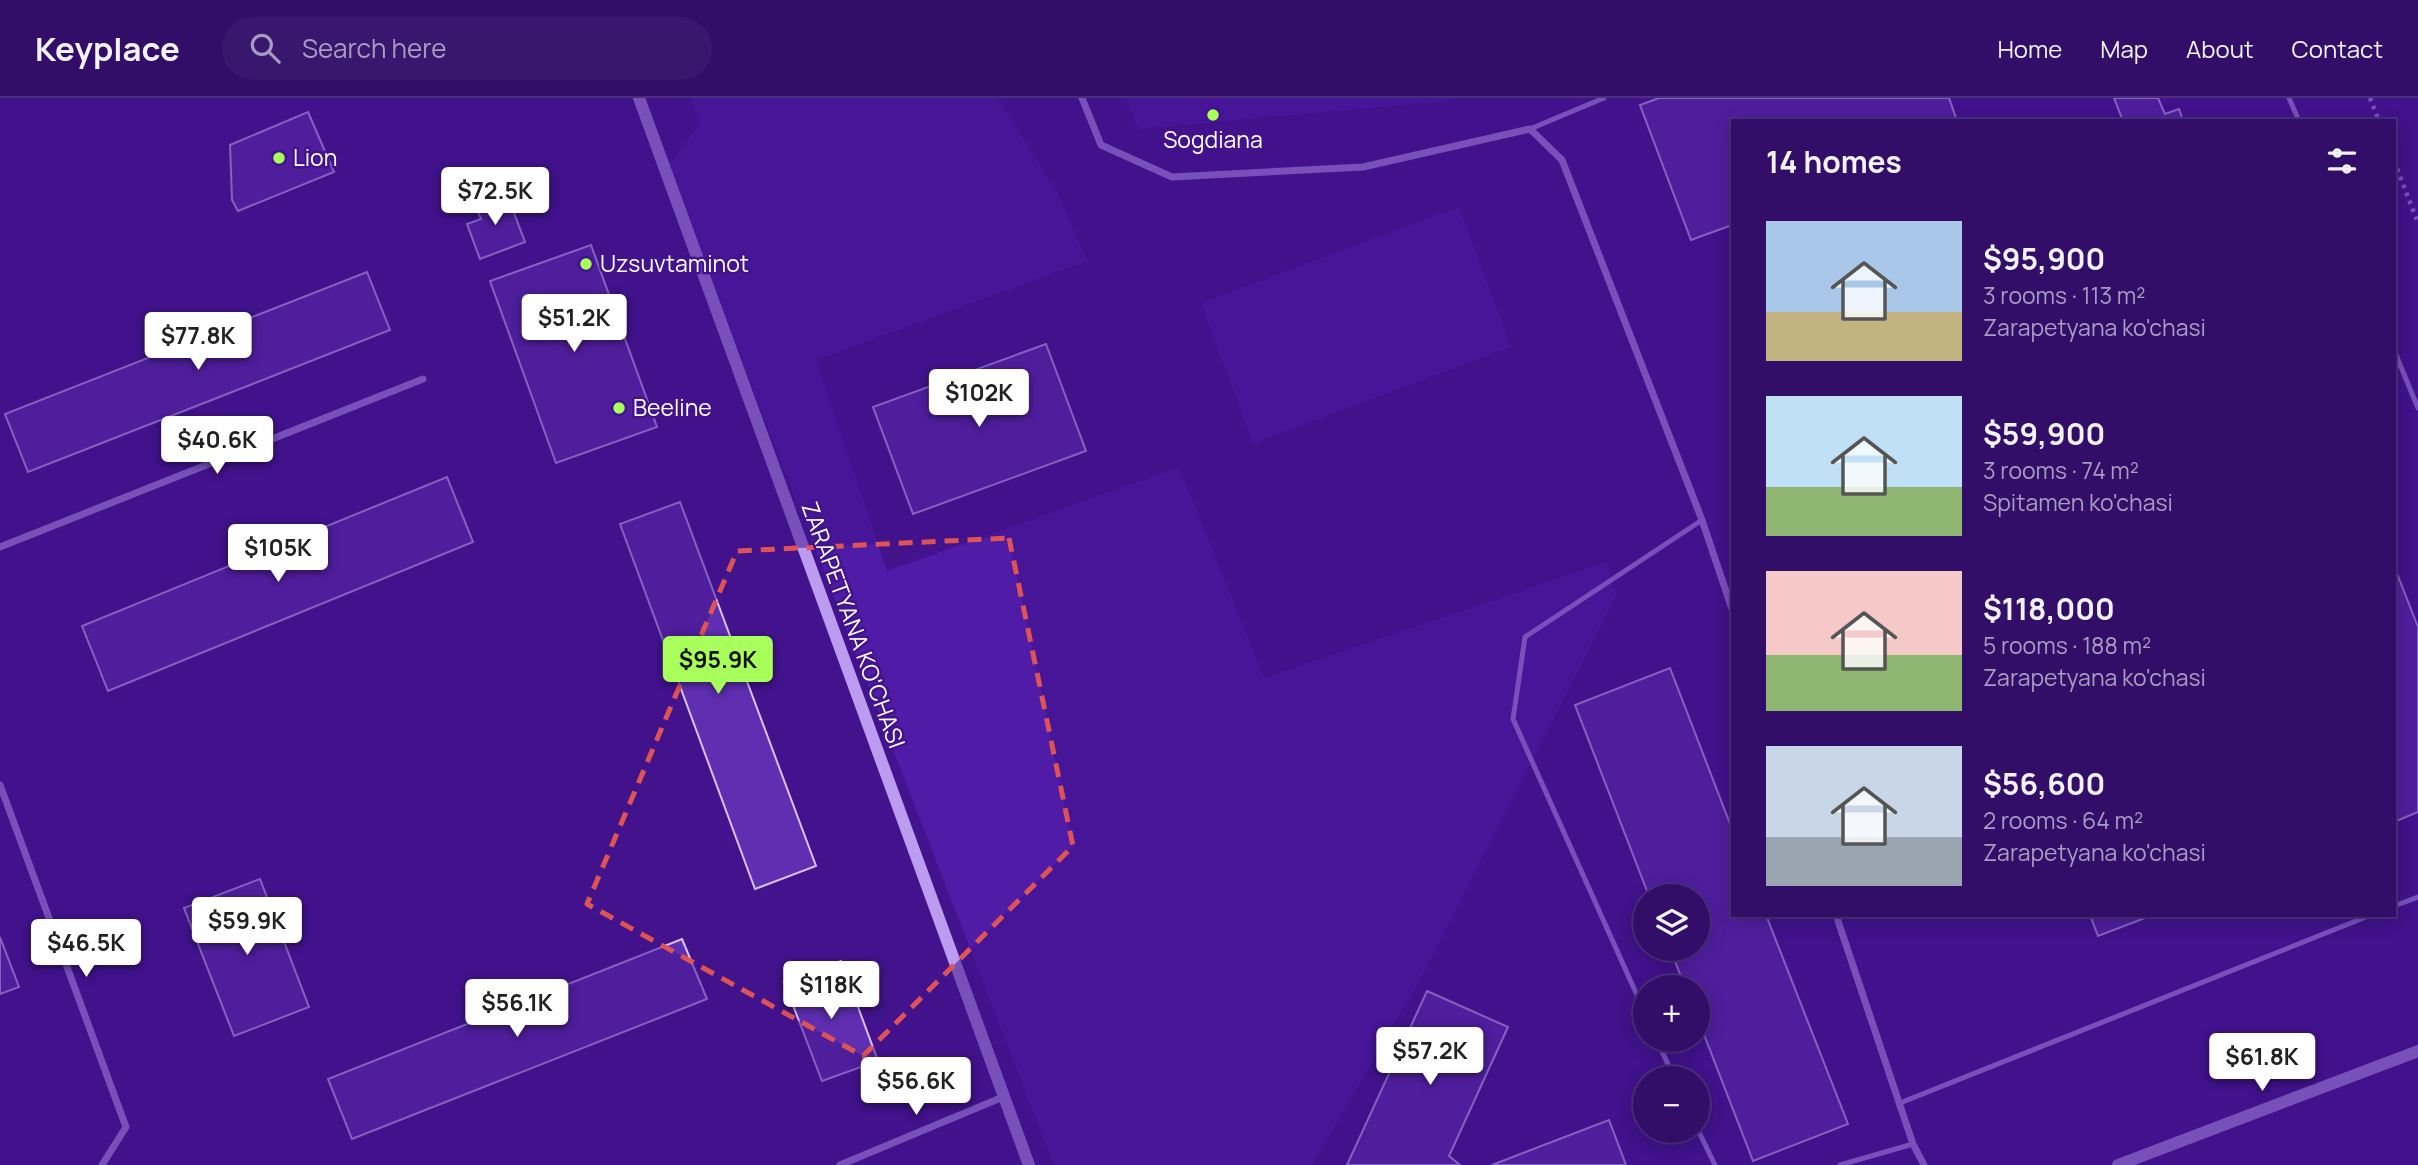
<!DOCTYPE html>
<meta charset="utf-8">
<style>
:root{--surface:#320e69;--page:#3a176f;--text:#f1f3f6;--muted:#a89cc0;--line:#4d2e7d;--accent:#a8ff5b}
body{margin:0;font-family:Manrope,sans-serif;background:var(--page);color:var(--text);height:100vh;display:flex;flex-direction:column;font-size:26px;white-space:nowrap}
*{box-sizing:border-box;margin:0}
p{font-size:23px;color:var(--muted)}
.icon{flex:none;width:38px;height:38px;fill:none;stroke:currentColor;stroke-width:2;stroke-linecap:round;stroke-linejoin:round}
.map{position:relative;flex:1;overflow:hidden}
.panel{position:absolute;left:1731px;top:21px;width:665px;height:798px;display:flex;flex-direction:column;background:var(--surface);border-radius:0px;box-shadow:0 4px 18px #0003,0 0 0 2px var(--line)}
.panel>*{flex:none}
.fabs{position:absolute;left:1633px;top:786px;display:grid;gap:14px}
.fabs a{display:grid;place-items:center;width:77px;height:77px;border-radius:50%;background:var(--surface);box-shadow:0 4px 18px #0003,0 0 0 2px var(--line);font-size:35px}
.price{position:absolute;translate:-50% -60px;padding:0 16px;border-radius:7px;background:#fff;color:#222;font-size:23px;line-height:46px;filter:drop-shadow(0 2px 4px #0008)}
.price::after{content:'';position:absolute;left:50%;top:42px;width:21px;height:16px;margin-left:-10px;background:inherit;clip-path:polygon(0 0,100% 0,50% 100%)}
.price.current{background:var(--accent);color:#111}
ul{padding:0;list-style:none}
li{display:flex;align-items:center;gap:21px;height:175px;padding:0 35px}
li span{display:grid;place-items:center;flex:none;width:196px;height:140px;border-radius:0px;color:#555}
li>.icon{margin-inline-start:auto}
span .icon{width:84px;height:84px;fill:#fffc;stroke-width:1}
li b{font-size:30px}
h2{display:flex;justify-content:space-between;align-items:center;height:84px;padding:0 35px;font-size:30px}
header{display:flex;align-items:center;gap:42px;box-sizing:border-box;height:98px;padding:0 35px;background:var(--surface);border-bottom:2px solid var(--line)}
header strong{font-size:33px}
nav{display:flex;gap:38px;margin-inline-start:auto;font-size:24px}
.search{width:490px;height:63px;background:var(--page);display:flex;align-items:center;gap:18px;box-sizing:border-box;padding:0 24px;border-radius:38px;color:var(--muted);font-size:26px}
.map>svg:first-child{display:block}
.green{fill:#4f1ba7}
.building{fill:#5f2eb1;stroke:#d8c2fc;stroke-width:2}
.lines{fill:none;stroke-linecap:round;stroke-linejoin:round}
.path{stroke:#bb9cf1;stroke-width:4.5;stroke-dasharray:3.5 5;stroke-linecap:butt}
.service{stroke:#bb9cf1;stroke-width:5}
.minor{stroke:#bb9cf1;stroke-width:7}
.tertiary{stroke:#bb9cf1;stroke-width:12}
.marked{fill:none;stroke:#de5353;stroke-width:5;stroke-dasharray:14 9;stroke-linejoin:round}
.poi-dot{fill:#a8ff5b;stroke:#42138c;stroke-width:2.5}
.labels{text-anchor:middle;stroke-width:5;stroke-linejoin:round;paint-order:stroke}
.poi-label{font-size:23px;fill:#fff;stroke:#42138c;text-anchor:start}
.street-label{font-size:23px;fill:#fff;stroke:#42138c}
</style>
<header>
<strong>Keyplace</strong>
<div class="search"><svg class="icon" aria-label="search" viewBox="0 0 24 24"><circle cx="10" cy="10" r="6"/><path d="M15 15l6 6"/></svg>Search here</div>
<nav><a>Home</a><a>Map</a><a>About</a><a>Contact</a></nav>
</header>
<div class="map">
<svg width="2418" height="1067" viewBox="0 0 2418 1067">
<rect width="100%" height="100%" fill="#42138c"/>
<g class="green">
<path d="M691,0H998L1059,98L1087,163L816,262L887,473L1179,369L1264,580L1606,464L1617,496L1421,880L1312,1067H1054L667,69L700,26Z"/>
<path d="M1126,0H1455L1448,3L1138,31Z"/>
<path d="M1459,109L1511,249L1253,345L1201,205Z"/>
</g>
<g class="building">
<path d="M1659,0H1949L1957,23H1732V127L1691,142L1640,7Z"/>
<path d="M2114,0H2158L2165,16L2179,11L2183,23H2123Z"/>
<path d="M308,14L334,74L238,113L232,102L230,47Z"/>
<path d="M506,94L525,144L480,161L467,126L481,121L475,106Z"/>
<path d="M591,147L657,329L556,365L490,183Z"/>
<path d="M367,174L390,232L28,374L5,316Z"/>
<path d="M1046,246L1086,353L913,416L873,309Z"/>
<path d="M447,379L473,444L108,593L82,528Z"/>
<path d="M680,404L816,768L755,791L620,426Z"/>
<path d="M2394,468L2418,529V714L2394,724Z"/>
<path d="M1670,570L1732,731V817H1766L1848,1026L1753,1063L1698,921V889H1685L1670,850H1698V798H1649L1575,607Z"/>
<path d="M260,781L309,909L234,938L184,810Z"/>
<path d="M2090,817H2153L2098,838Z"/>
<path d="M0,839L19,889L0,896Z"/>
<path d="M682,841L707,901L352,1041L328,981Z"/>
<path d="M841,863L878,963L822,983L784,884Z"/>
<path d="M1427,893L1508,929L1449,1058L1460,1067H1347Z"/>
<path d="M1609,1022L1626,1067H1492Z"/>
</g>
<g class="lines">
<g class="path">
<path d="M2370,0L2379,23"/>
<path d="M2394,63L2418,125"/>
</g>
<g class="service">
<path d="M2289,0L2299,23"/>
<path d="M1530,31L1604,0"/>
<path d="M2394,252L2418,310"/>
<path d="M2394,808L2418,799"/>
<path d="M1645,915L1513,621L1525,539L1702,422"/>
<path d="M1657,942L1674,980"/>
<path d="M1900,1005L2371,817"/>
<path d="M1698,1032L1715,1067"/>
<path d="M1840,1067L1913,1046"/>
</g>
<g class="minor">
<path d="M1082,0L1101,47L1172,79L1363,69L1530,31L1562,62L1702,422L1732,511"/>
<path d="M0,449L423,281"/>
<path d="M0,687L126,1029L102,1067"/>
<path d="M1836,817L1913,1046L1924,1067"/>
<path d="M840,1067L1003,999"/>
</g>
<g class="tertiary">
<path d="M639,0L1029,1067"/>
<path d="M2118,1067L2418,953"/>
</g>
</g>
<path d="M0 0H2418V1067H0ZM1009,440L1073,748L863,958L587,806L737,453Z" fill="#42138c" fill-opacity=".55" fill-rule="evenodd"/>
<path class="marked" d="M1009,440L1073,748L863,958L587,806L737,453Z"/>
<g class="poi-dot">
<circle cx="1213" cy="17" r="7"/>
<circle cx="279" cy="60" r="7"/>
<circle cx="586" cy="166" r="7"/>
<circle cx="619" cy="310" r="7"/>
</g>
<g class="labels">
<g class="poi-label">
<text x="1213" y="50" text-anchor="middle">Sogdiana</text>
<text x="293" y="68">Lion</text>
<text x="600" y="174">Uzsuvtaminot</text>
<text x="633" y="318">Beeline</text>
</g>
<g class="street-label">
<text transform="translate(853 527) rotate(70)" y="8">ZARAPETYANA KO'CHASI</text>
</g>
</g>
</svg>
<div class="fabs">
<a><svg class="icon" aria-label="layers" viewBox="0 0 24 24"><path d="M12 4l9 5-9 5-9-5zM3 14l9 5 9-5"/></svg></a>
<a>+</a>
<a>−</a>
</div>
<b class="price" style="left:495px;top:129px">$72.5K</b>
<b class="price" style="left:574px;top:256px">$51.2K</b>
<b class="price" style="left:198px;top:274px">$77.8K</b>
<b class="price" style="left:979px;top:331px">$102K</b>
<b class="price" style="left:217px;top:378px">$40.6K</b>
<b class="price" style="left:278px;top:486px">$105K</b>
<b class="price current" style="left:718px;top:598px">$95.9K</b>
<b class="price" style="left:247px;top:859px">$59.9K</b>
<b class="price" style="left:86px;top:881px">$46.5K</b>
<b class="price" style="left:831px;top:923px">$118K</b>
<b class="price" style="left:517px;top:941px">$56.1K</b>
<b class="price" style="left:1430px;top:989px">$57.2K</b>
<b class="price" style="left:2262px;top:995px">$61.8K</b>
<b class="price" style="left:916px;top:1019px">$56.6K</b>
<section class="panel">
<h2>14 homes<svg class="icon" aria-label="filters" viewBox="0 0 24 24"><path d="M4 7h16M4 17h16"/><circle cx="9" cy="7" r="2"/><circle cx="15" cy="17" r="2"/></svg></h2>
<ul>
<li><span style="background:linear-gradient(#a9c7e8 65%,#c2b280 0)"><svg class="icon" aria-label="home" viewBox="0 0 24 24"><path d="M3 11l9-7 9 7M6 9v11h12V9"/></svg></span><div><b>$95,900</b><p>3 rooms · 113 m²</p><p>Zarapetyana ko'chasi</p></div></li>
<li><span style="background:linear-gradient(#bfe0f5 65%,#8fb573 0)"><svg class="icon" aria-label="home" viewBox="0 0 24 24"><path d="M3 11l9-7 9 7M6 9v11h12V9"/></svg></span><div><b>$59,900</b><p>3 rooms · 74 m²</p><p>Spitamen ko'chasi</p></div></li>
<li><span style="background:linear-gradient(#f6c9c9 60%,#8fb573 0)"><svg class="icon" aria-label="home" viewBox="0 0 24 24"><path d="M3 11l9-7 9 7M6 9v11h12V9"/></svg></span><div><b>$118,000</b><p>5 rooms · 188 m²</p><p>Zarapetyana ko'chasi</p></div></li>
<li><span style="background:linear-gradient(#c9d6e8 65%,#9aa5b1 0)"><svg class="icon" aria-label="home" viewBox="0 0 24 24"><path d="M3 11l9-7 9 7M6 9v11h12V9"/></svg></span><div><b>$56,600</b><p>2 rooms · 64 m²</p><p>Zarapetyana ko'chasi</p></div></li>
</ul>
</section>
</div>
